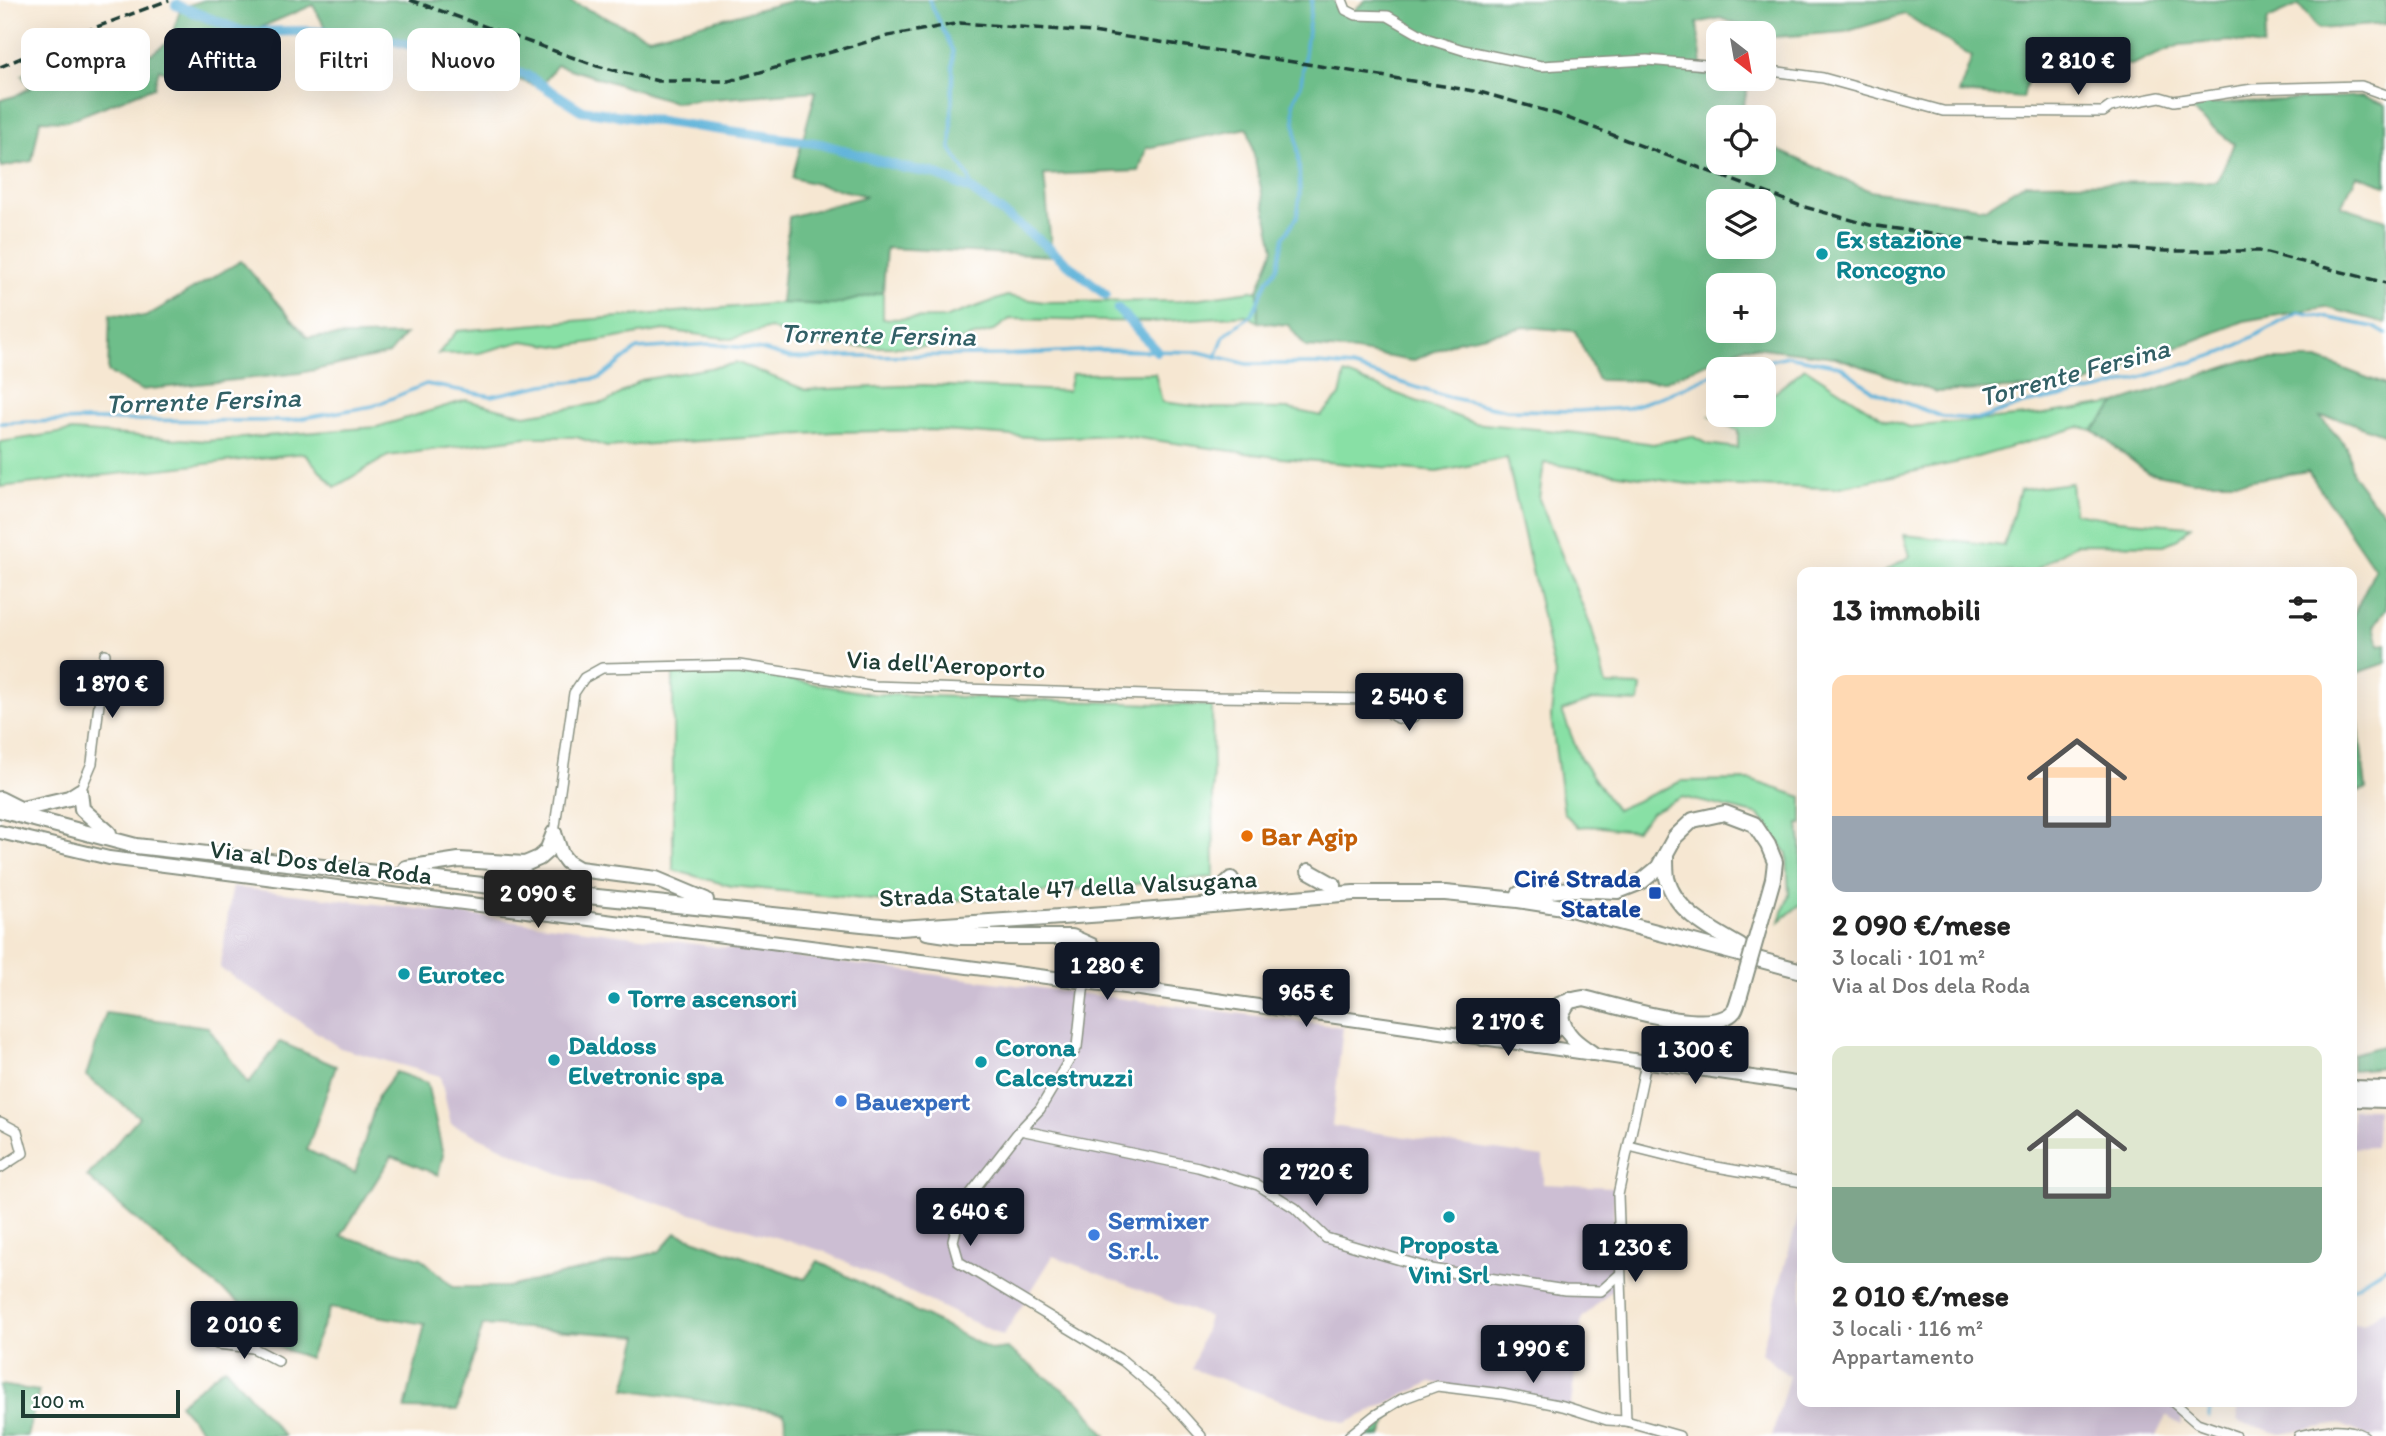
<!DOCTYPE html>
<html lang="it">
<meta charset="utf-8">
<style>
:root{--surface:#fff;--page:#f6f6f6;--text:#222;--muted:#767676;--accent:#111827}
body{margin:0;font-family:Itim,sans-serif;background:var(--page);color:var(--text);height:100vh;display:flex;flex-direction:column;font-size:26px;white-space:nowrap}
*{box-sizing:border-box;margin:0}
p{font-size:23px;color:var(--muted)}
.icon{flex:none;width:38px;height:38px;fill:none;stroke:currentColor;stroke-width:2;stroke-linecap:round;stroke-linejoin:round}
.map{position:relative;flex:1;overflow:hidden}
.panel{position:absolute;left:1797px;top:567px;width:560px;height:840px;display:flex;flex-direction:column;background:var(--surface);border-radius:14px;box-shadow:0 7px 28px #0002}
.panel>*{flex:none}
.banner{position:absolute;left:21px;top:28px;width:665px;height:63px;display:flex;gap:14px}
.needle{width:46px;rotate:149deg}
.buttons{position:absolute;left:1706px;top:21px;display:grid;gap:14px}
.buttons a{display:grid;place-items:center;width:70px;height:70px;border-radius:14px;background:var(--surface);box-shadow:0 7px 28px #0002;font-size:35px}
.scale{position:absolute;left:21px;bottom:18px;width:159px;box-sizing:border-box;padding-left:7px;border:4px solid #1f3d34;border-top:0;font-size:19px;line-height:24px;white-space:nowrap;color:#1f3d34;-webkit-text-stroke:5px #fff;paint-order:stroke}
.price{position:absolute;translate:-50% -60px;padding:0 16px;border-radius:7px;background:var(--accent);color:#fff;font-size:23px;line-height:46px;filter:drop-shadow(0 2px 4px #0008)}
.price::after{content:'';position:absolute;left:50%;top:42px;width:21px;height:16px;margin-left:-10px;background:inherit;clip-path:polygon(0 0,100% 0,50% 100%)}
.price.current{background:#222;color:#fff}
ul{padding:0;list-style:none}
li{display:grid;align-content:center;gap:14px;height:371px;padding:0 35px}
li span{display:grid;place-items:center;height:217px;border-radius:14px;color:#555}
li>.icon{margin-inline-start:auto}
span .icon{width:126px;height:126px;fill:#fffc;stroke-width:1}
li b{font-size:30px}
h2{display:flex;justify-content:space-between;align-items:center;height:84px;padding:0 35px;font-size:30px}
.pill{padding:0 24px;border-radius:14px;background:var(--surface);box-shadow:0 7px 28px #0002;font-size:24px;line-height:63px}
.pill.current{background:var(--accent);color:#fff}
.map>svg:first-child{display:block}
.industrial{fill:#ccbed3}
.green{fill:#88e0a5;stroke:#548e6c;stroke-width:2}
.forest{fill:#6ebe8a;stroke:#467e5f;stroke-width:2;fill-rule:evenodd}
.lines{fill:none;stroke-linecap:round;stroke-linejoin:round}
.stream{stroke:#5db2d9;stroke-width:3.5}
.canal{stroke:#5db2d9;stroke-width:10}
.minor-casing{stroke:#8a9283;stroke-width:12}
.secondary-casing{stroke:#8a9283;stroke-width:16}
.trunk-casing{stroke:#8a9283;stroke-width:18}
.minor{stroke:#fff;stroke-width:9}
.secondary{stroke:#fff;stroke-width:12}
.trunk{stroke:#fff;stroke-width:14}
.rail{stroke:#1f3d34;stroke-width:3.5;stroke-dasharray:10 5;stroke-linecap:butt}
.trunk-bridge-casing{stroke:#8a9283;stroke-width:18;stroke-linecap:butt}
.trunk-bridge{stroke:#fff;stroke-width:14}
.culture-dot{fill:#0f9aa8;stroke:#fff;stroke-width:2.5}
.food-dot{fill:#e8710a;stroke:#fff;stroke-width:2.5}
.transit-dot{fill:#1a4fb4;stroke:#fff;stroke-width:2.5}
.shop-dot{fill:#3f7fe0;stroke:#fff;stroke-width:2.5}
.labels{text-anchor:middle;stroke-width:5;stroke-linejoin:round;paint-order:stroke}
.culture-label{font-size:26px;font-weight:bold;fill:#0d838f;stroke:#fff;text-anchor:start}
.street-label{font-size:26px;fill:#1f3d34;stroke:#fff}
.food-label{font-size:26px;font-weight:bold;fill:#c56008;stroke:#fff;text-anchor:start}
.transit-label{font-size:26px;font-weight:bold;fill:#164399;stroke:#fff;text-anchor:end}
.shop-label{font-size:26px;font-weight:bold;fill:#366cbe;stroke:#fff;text-anchor:start}
.water-label{font-size:28px;font-style:italic;fill:#326066;stroke:#fff}
</style>
<div class="map">
<svg width="2386" height="1436" viewBox="0 0 2386 1436">
<rect width="100%" height="100%" fill="#fff"/>
<filter id="ink" filterUnits="userSpaceOnUse"><feTurbulence type="fractalNoise" baseFrequency=".0143" numOctaves="2"/><feDisplacementMap in="SourceGraphic" scale="14" xChannelSelector="R" yChannelSelector="G"/><feConvolveMatrix kernelMatrix="1 2 1 2 8 2 1 2 1" color-interpolation-filters="sRGB"/></filter>
<filter id="wash" filterUnits="userSpaceOnUse"><feTurbulence type="fractalNoise" baseFrequency=".00686" numOctaves="4" result="noise"/><feDisplacementMap in="SourceGraphic" scale="28" xChannelSelector="R" yChannelSelector="G"/><feGaussianBlur stdDeviation="1.57" result="paint"/><feColorMatrix in="noise" values="0 0 0 0 0 0 0 0 0 0 0 0 0 0 0 0 0 1.4 0 .05"/><feComposite in="paint" operator="in"/></filter>
<g filter="url(#wash)">
<rect width="100%" height="100%" fill="#f6e7d2"/>
<g class="industrial">
<path d="M232,887L478,916L1343,1027L1332,1126L1543,1157V1184L1614,1187L1613,1289L1582,1318L1570,1412L1431,1382L1346,1423L1192,1369L1209,1317L1053,1256L1003,1336L823,1251L564,1176L451,1124L440,1076L340,1048L220,968Z"/>
<path d="M2352,1109H2377L2376,1147L2352,1148Z"/>
<path d="M1802,1203V1402H2185L2181,1425L2166,1416L2156,1436H1772L1789,1376L1761,1353Z"/>
<path d="M2386,1309V1436H2367L2340,1424L2281,1434L2238,1422L2237,1402H2352V1323L2363,1324Z"/>
</g>
<g class="green">
<path d="M1258,290V322L1247,315L1151,322L1010,319L993,331L934,347H860L803,343L770,328L731,339L664,330L563,347L523,341L479,353L438,354L457,331L781,303L834,305L883,292V319L944,318L1007,296L1044,302L1180,301Z"/>
<path d="M738,363L806,390L923,385L1068,391L1072,374L1155,373L1162,402L1210,408L1289,409L1321,416L1340,396L1345,374L1474,423L1577,433L1653,444L1692,436L1707,444L1738,448V431L1711,416L1764,415V401L1805,368L1884,419L1910,427L2037,415L2117,403L2093,430L2079,427L1964,461L1835,488L1695,485L1544,463L1539,499L1592,629L1606,685L1641,686L1639,702L1593,700L1562,711L1580,758L1616,810L1682,781L1750,780L1802,797V824H1798L1801,843L1802,903L1780,921L1789,894L1787,853L1759,815L1682,797L1652,812L1636,830C1616,832 1598,823 1578,827L1564,813L1551,717L1555,674L1507,458L1437,472L1282,458L1117,435L1042,438L930,430L835,432L607,447L576,437H526L388,456L335,487L304,453L0,487V442L72,431L206,441L377,427L466,400L525,415L607,402L641,380Z"/>
<path d="M2071,483L2074,513L2117,520L2191,526L2178,539L2164,545L2076,544L2032,572H1884L1910,556L1904,535L2004,546L2020,490Z"/>
<path d="M673,672L764,675L872,694L1212,706L1214,877L914,904L731,886L673,870Z"/>
</g>
<g class="forest">
<path d="M205,0H567L649,37L795,0H1333L1347,16L1366,0H2386V24L2318,29L2299,5L2268,19L2263,46L2231,41L2180,45L2131,65L2068,60L2031,64L2023,98L1959,93L1972,57L1905,14L1845,32L1774,37L1720,18L1697,23L1703,74L1718,76V79L1749,81L1741,117H1718V163H1764V144L1870,191L1985,208L2025,183L2217,182L2234,144L2184,105L2363,96L2386,105V185L2357,175L2341,206L2386,220V323L2325,307L2244,321L2079,386L1936,392L1835,357L1746,346L1665,381L1598,380L1575,331L1525,327L1457,341L1412,361L1356,351L1306,347L1288,325L1258,322V290L1274,249L1248,128L1146,148L1139,171L1044,175L1052,256L886,248L883,292L834,305L781,303L789,217L867,196L792,178L816,91L674,102L557,65L540,87L379,33L326,29L313,5L254,30L262,43L189,82L159,69L154,87L67,121L40,120L32,161L2,167L0,161V100L15,96L30,88L22,75L102,34L131,31L135,51L151,54L170,41L181,7ZM1718,201H1764V247H1718ZM1718,285H1764V331H1718Z"/>
<path d="M241,261L307,337L405,335L389,354L300,373L141,390L108,372L110,314L145,317Z"/>
<path d="M2247,360H2321L2386,385V435L2338,418L2320,417L2347,447L2353,475L2371,499L2386,513V608L2374,626L2379,645L2386,644V663L2357,673L2352,688V618L2375,569L2308,471L2246,481H2192L2147,472L2093,430L2117,403Z"/>
<path d="M2352,718L2358,721L2366,789L2352,793Z"/>
<path d="M106,1013L208,1027L248,1084L280,1042L336,1066L307,1150L355,1173L378,1096L396,1072L427,1083L443,1155L438,1175L392,1156L341,1236L421,1258L453,1287H508L659,1252L676,1233L805,1279L818,1261L991,1350L1007,1348L1081,1403L1106,1436H787L784,1413L625,1389L639,1336L483,1325L457,1410L405,1409L425,1324L330,1308L309,1358L231,1331L251,1311L194,1269L87,1177L139,1117L86,1076Z"/>
<path d="M2386,1045V1067L2352,1070V1054Z"/>
<path d="M225,1367L284,1436H207L179,1404Z"/>
<path d="M0,1385L39,1391L27,1436H0Z"/>
<path d="M1390,1414L1381,1436H1358Z"/>
</g>
<g class="lines">
<g class="stream">
<path d="M929,0L953,51L951,149L969,177L972,190"/>
<path d="M1216,357L1224,336L1253,313L1267,281L1277,268L1284,237L1297,217L1300,195L1299,163L1293,103L1301,84L1312,0"/>
<path d="M1731,369L1788,356L1840,366L1873,391L1943,417L1980,419L2023,404L2103,389L2225,352L2299,312L2374,327L2386,334"/>
<path d="M0,423L89,420L287,421L373,406L426,384L491,396L544,385L600,378L637,349L711,344L762,350L789,358H812L848,356L1005,355L1097,350L1199,352L1247,364H1318L1352,367L1444,396L1506,410L1577,411L1627,408L1664,396L1718,372"/>
<path d="M2352,1288L2386,1267"/>
<path d="M2209,1417L2211,1402"/>
</g>
<g class="canal">
<path d="M176,5L243,32L304,31L371,35L526,75L581,110L821,144L904,168L933,173L972,190L1040,241L1106,295"/>
<path d="M1118,309L1157,351"/>
</g>
</g>
</g>
<g filter="url(#ink)">
<g class="lines">
<g class="minor-casing">
<g id="minor">
<path d="M1342,0L1346,10L1356,15L1388,16L1428,39L1463,50L1541,66L1647,60L1718,66"/>
<path d="M1764,70L1823,78L1943,111L2103,112L2110,107L2123,104L2160,97L2174,101L2253,89L2361,86L2386,95"/>
<circle cx="1404" cy="700" r="19"/>
<path d="M80,791L92,763L105,654"/>
<path d="M554,833L574,693L584,678L602,668L739,665L874,686L1209,697L1376,699L1385,697"/>
<path d="M1084,982L1077,1047L1040,1109L1020,1130L962,1205L953,1241L959,1262L1123,1361L1169,1400L1201,1436"/>
<path d="M0,1122L17,1131L23,1153L0,1168"/>
<path d="M1020,1130L1198,1167L1258,1185L1295,1208L1326,1238L1431,1269L1565,1290L1601,1291L1619,1275"/>
<path d="M1629,1146L1705,1165L1802,1182"/>
<path d="M217,1344L253,1348L278,1361"/>
<path d="M2173,1402L2197,1423L2235,1436"/>
<path d="M1626,1421L1618,1195L1646,1063"/>
<path d="M1349,1436L1374,1416L1402,1399L1437,1386L1502,1394L1563,1406L1607,1420L1626,1421L1679,1436"/>
<path d="M2299,1436C2322,1431 2342,1425 2364,1436"/>
</g>
</g>
<g class="secondary-casing">
<path id="secondary" d="M0,832L109,858L1133,988L1802,1084"/>
</g>
<g class="trunk-casing">
<g id="trunk">
<path d="M0,799L18,808"/>
<path d="M22,809L69,798L80,791L82,809L109,833"/>
<path d="M0,810L136,846L509,888L901,928L1119,913L1354,893H1445L1518,900L1563,907L1802,971"/>
<path d="M554,833L561,854L567,862L579,869L656,879L706,900"/>
<path d="M1666,855C1666,862 1666,871 1667,878C1675,912 1712,930 1740,946"/>
<path d="M406,868L459,860L525,864L539,858L547,851L554,833"/>
<path d="M1309,871L1334,885"/>
<path d="M1519,894L1571,889L1618,891L1641,882L1658,868L1675,837L1693,820L1725,813L1754,824L1768,845L1775,862L1773,879"/>
<path d="M1213,896L1231,879"/>
<path d="M927,932L960,937H1072L1092,946C1102,965 1116,976 1133,988"/>
<path d="M1084,982L1096,972L1098,958"/>
<path d="M1549,1009C1540,1021 1537,1030 1537,1045C1559,1033 1556,1019 1570,1000"/>
<path d="M1561,1016C1565,1035 1577,1043 1592,1053"/>
<path d="M1483,1038C1494,1034 1505,1031 1516,1027C1540,1016 1555,1002 1584,998C1614,1005 1712,1038 1734,1011C1737,1007 1738,1000 1740,995"/>
<path d="M2352,1088L2386,1089"/>
<path d="M2352,1099L2386,1100"/>
</g>
</g>
<use href="#minor" class="minor"/>
<use href="#secondary" class="secondary"/>
<use href="#trunk" class="trunk"/>
<g class="rail">
<path d="M410,0L597,66L658,81H729L888,36L960,23L1093,32L1313,65L1480,92L1557,114L1801,206L1870,225L1974,240L2166,251H2259L2386,283"/>
<path d="M0,67L73,36L169,0"/>
</g>
<g class="trunk-bridge-casing">
<path id="trunk-bridge" d="M1740,995L1773,879"/>
</g>
<use href="#trunk-bridge" class="trunk-bridge"/>
</g>
</g>
<g class="culture-dot">
<circle cx="1822" cy="254" r="7"/>
<circle cx="404" cy="974" r="7"/>
<circle cx="614" cy="998" r="7"/>
<circle cx="554" cy="1060" r="7"/>
<circle cx="981" cy="1062" r="7"/>
<circle cx="1449" cy="1217" r="7"/>
</g>
<circle class="food-dot" cx="1247" cy="836" r="7"/>
<rect class="transit-dot" x="1648" y="886" width="14" height="14" rx="3.5"/>
<g class="shop-dot">
<circle cx="841" cy="1101" r="7"/>
<circle cx="1094" cy="1235" r="7"/>
</g>
<g class="labels">
<g class="culture-label">
<text x="1836" y="248">Ex stazione<tspan x="1836" dy="30">Roncogno</tspan></text>
<text x="418" y="983">Eurotec</text>
<text x="628" y="1007">Torre ascensori</text>
<text x="568" y="1054">Daldoss<tspan x="568" dy="30">Elvetronic spa</tspan></text>
<text x="995" y="1056">Corona<tspan x="995" dy="30">Calcestruzzi</tspan></text>
<text x="1449" y="1253" text-anchor="middle">Proposta<tspan x="1449" dy="30">Vini Srl</tspan></text>
</g>
<g class="street-label">
<text transform="translate(946 664) rotate(3)" y="9">Via dell'Aeroporto</text>
<text transform="translate(321 862) rotate(7)" y="9">Via al Dos dela Roda</text>
<text transform="translate(1068 888) rotate(-3)" y="9">Strada Statale 47 della Valsugana</text>
</g>
<g class="food-label">
<text x="1261" y="845">Bar Agip</text>
</g>
<g class="transit-label">
<text x="1641" y="887">Ciré Strada<tspan x="1641" dy="30">Statale</tspan></text>
</g>
<g class="shop-label">
<text x="855" y="1110">Bauexpert</text>
<text x="1108" y="1229">Sermixer<tspan x="1108" dy="30">S.r.l.</tspan></text>
</g>
<g class="water-label">
<text transform="translate(878 334) rotate(1)" y="10">Torrente Fersina</text>
<text transform="translate(2074 372) rotate(-15)" y="10">Torrente Fersina</text>
<text transform="translate(203 400) rotate(-2)" y="10">Torrente Fersina</text>
</g>
</g>
</svg>
<div class="buttons">
<a><svg class="needle" viewBox="-14 -14 28 28"><path d="M0-13l5 13h-10z" fill="#e53935"/><path d="M0 13l5-13h-10z" fill="#767676"/></svg></a>
<a><svg class="icon" aria-label="locate" viewBox="0 0 24 24"><circle cx="12" cy="12" r="6"/><path d="M12 2v4M12 18v4M2 12h4M18 12h4"/></svg></a>
<a><svg class="icon" aria-label="layers" viewBox="0 0 24 24"><path d="M12 4l9 5-9 5-9-5zM3 14l9 5 9-5"/></svg></a>
<a>+</a>
<a>−</a>
</div>
<div class="scale">100 m</div>
<b class="price" style="left:2078px;top:97px">2 810 €</b>
<b class="price" style="left:112px;top:720px">1 870 €</b>
<b class="price" style="left:1409px;top:733px">2 540 €</b>
<b class="price current" style="left:538px;top:930px">2 090 €</b>
<b class="price" style="left:1107px;top:1002px">1 280 €</b>
<b class="price" style="left:1306px;top:1029px">965 €</b>
<b class="price" style="left:1508px;top:1058px">2 170 €</b>
<b class="price" style="left:1695px;top:1086px">1 300 €</b>
<b class="price" style="left:1316px;top:1208px">2 720 €</b>
<b class="price" style="left:970px;top:1248px">2 640 €</b>
<b class="price" style="left:1635px;top:1284px">1 230 €</b>
<b class="price" style="left:244px;top:1361px">2 010 €</b>
<b class="price" style="left:1533px;top:1385px">1 990 €</b>
<div class="banner">
<a class="pill">Compra</a>
<a class="pill current">Affitta</a>
<a class="pill">Filtri</a>
<a class="pill">Nuovo</a>
</div>
<section class="panel">
<h2>13 immobili<svg class="icon" aria-label="filters" viewBox="0 0 24 24"><path d="M4 7h16M4 17h16"/><circle cx="9" cy="7" r="2"/><circle cx="15" cy="17" r="2"/></svg></h2>
<ul>
<li><span style="background:linear-gradient(#ffd9b3 65%,#9aa5b1 0)"><svg class="icon" aria-label="home" viewBox="0 0 24 24"><path d="M3 11l9-7 9 7M6 9v11h12V9"/></svg></span><div><b>2 090 €/mese</b><p>3 locali · 101 m²</p><p>Via al Dos dela Roda</p></div></li>
<li><span style="background:linear-gradient(#dfe7d0 65%,#7fa58c 0)"><svg class="icon" aria-label="home" viewBox="0 0 24 24"><path d="M3 11l9-7 9 7M6 9v11h12V9"/></svg></span><div><b>2 010 €/mese</b><p>3 locali · 116 m²</p><p>Appartamento</p></div></li>
</ul>
</section>
</div>
